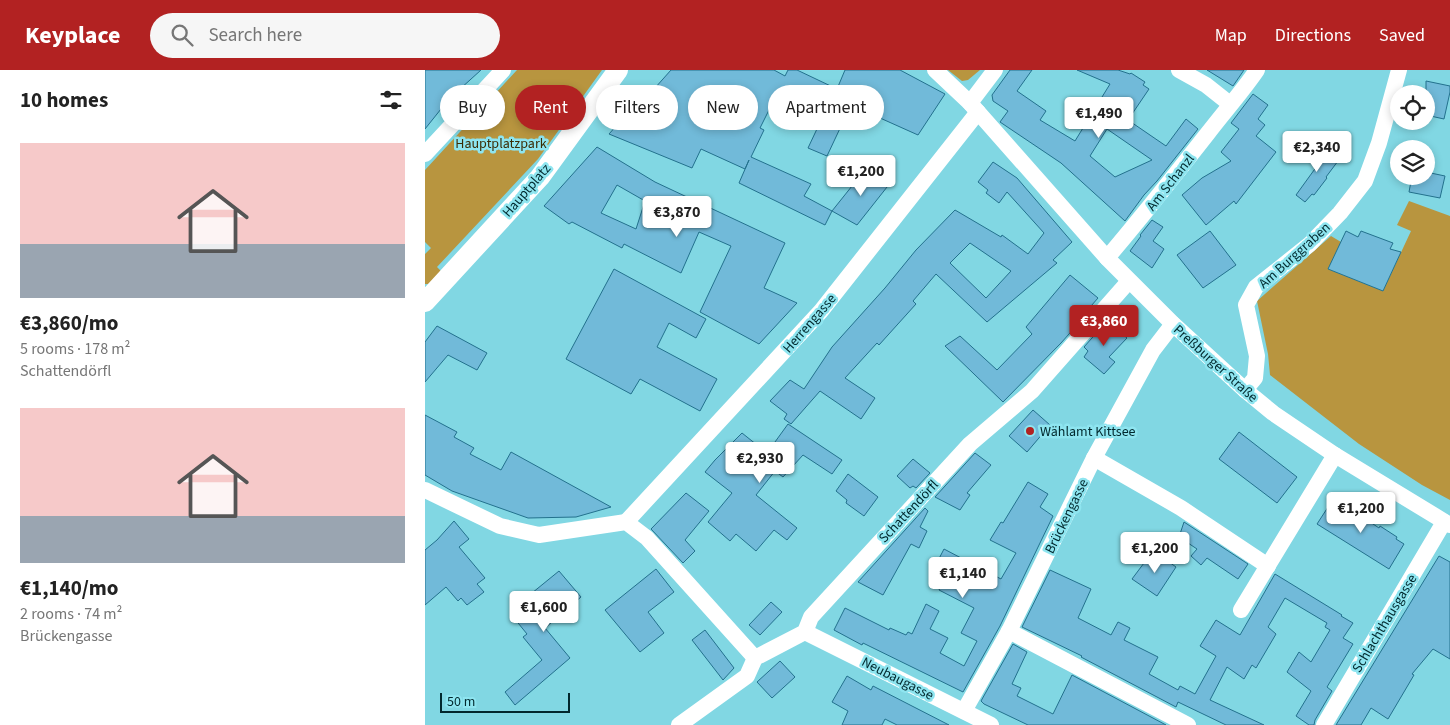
<!DOCTYPE html>
<meta charset="utf-8">
<style>
:root{--surface:#fff;--page:#f6f6f6;--text:#222;--muted:#767676;--accent:#b22222}
body{margin:0;font-family:"Source Sans 3",sans-serif;background:var(--page);color:var(--text);height:100vh;display:flex;flex-direction:column;font-size:19px;white-space:nowrap}
*{box-sizing:border-box;margin:0}
p{font-size:16px;color:var(--muted)}
.icon{flex:none;width:28px;height:28px;fill:none;stroke:currentColor;stroke-width:2;stroke-linecap:round;stroke-linejoin:round}
.map{position:relative;flex:1;overflow:hidden}
.drawer{display:flex;flex-direction:column;background:var(--surface);width:425px}
.drawer>*{flex:none}
.hud{position:absolute;left:15px;top:15px;width:475px;height:45px;display:flex;gap:10px}
.buttons{position:absolute;left:965px;top:15px;display:grid;gap:10px}
.buttons a{display:grid;place-items:center;width:45px;height:45px;border-radius:50%;background:var(--surface);box-shadow:0 2px 8px #0003;font-size:25px}
.scale{position:absolute;left:15px;bottom:12px;width:130px;box-sizing:border-box;padding-left:5px;border:2px solid #01282d;border-top:0;font-size:14px;line-height:18px;white-space:nowrap;color:#01282d;-webkit-text-stroke:4px #8ee5f0;paint-order:stroke}
.price{position:absolute;translate:-50% -42px;padding:0 11px;border-radius:5px;background:#fff;color:#222;font-size:16px;line-height:32px;filter:drop-shadow(0 1px 2px #0008)}
.price::after{content:'';position:absolute;left:50%;top:30px;width:15px;height:11px;margin-left:-8px;background:inherit;clip-path:polygon(0 0,100% 0,50% 100%)}
.price.selected{background:var(--accent);color:#fff}
ul{padding:0;list-style:none}
li{display:grid;align-content:center;gap:10px;height:265px;padding:0 20px}
li span{display:grid;place-items:center;height:155px;border-radius:0px;color:#555}
li>.icon{margin-inline-start:auto}
span .icon{width:90px;height:90px;fill:#fffc;stroke-width:1}
li b{font-size:21px}
h2{display:flex;justify-content:space-between;align-items:center;height:60px;padding:0 20px;font-size:21px}
.chip{padding:0 18px;border-radius:22px;background:var(--surface);box-shadow:0 2px 8px #0003;font-size:18px;line-height:45px}
.chip.selected{background:var(--accent);color:#fff}
header{display:flex;align-items:center;gap:30px;box-sizing:border-box;height:70px;padding:0 25px;background:var(--accent);color:#fff}
header strong{font-size:24px}
nav{display:flex;gap:28px;margin-inline-start:auto;font-size:18px}
.search{width:350px;height:45px;background:var(--page);display:flex;align-items:center;gap:12px;box-sizing:border-box;padding:0 18px;border-radius:28px;color:var(--muted);font-size:19px}
main{display:flex;flex:1;min-height:0}
.map>svg:first-child{display:block}
.green{fill:#b8953f}
.building{fill:#71bad9;stroke:#23718d;fill-rule:evenodd}
.lines{fill:none;stroke-linecap:round;stroke-linejoin:round}
.minor{stroke:#fff;stroke-width:16}
.tertiary{stroke:#fff;stroke-width:20}
.poi-dot{fill:#b22222;stroke:#8ee5f0;stroke-width:2}
.labels{text-anchor:middle;stroke-width:5;stroke-linejoin:round;paint-order:stroke}
.park-label{font-size:14px;fill:#3b2c05;stroke:#8ee5f0}
.street-label{font-size:14px;fill:#01282d;stroke:#8ee5f0}
.poi-label{font-size:14px;fill:#01282d;stroke:#8ee5f0;text-anchor:start}
</style>
<header>
<strong>Keyplace</strong>
<div class="search"><svg class="icon" aria-label="search" viewBox="0 0 24 24"><circle cx="10" cy="10" r="6"/><path d="M15 15l6 6"/></svg>Search here</div>
<nav><a>Map</a><a>Directions</a><a>Saved</a></nav>
</header>
<main>
<section class="drawer">
<h2>10 homes<svg class="icon" aria-label="filters" viewBox="0 0 24 24"><path d="M4 7h16M4 17h16"/><circle cx="9" cy="7" r="2"/><circle cx="15" cy="17" r="2"/></svg></h2>
<ul>
<li><span style="background:linear-gradient(#f6c9c9 65%,#9aa5b1 0)"><svg class="icon" aria-label="home" viewBox="0 0 24 24"><path d="M3 11l9-7 9 7M6 9v11h12V9"/></svg></span><div><b>€3,860/mo</b><p>5 rooms · 178 m²</p><p>Schattendörfl</p></div></li>
<li><span style="background:linear-gradient(#f6c9c9 70%,#9aa5b1 0)"><svg class="icon" aria-label="home" viewBox="0 0 24 24"><path d="M3 11l9-7 9 7M6 9v11h12V9"/></svg></span><div><b>€1,140/mo</b><p>2 rooms · 74 m²</p><p>Brückengasse</p></div></li>
</ul>
</section>
<div class="map">
<svg width="1025" height="655" viewBox="0 0 1025 655">
<rect width="100%" height="100%" fill="#81d7e3"/>
<g class="green">
<path d="M92,0H177L113,89L12,197L18,203L4,214H0V184L6,178L0,172V100Z"/>
<path d="M523,0H555L543,10L537,11Z"/>
<path d="M984,131L1025,146V430L997,415L934,374L845,305L843,284L832,231L906,166L916,172L903,199L958,221L986,161L972,155Z"/>
</g>
<g class="building">
<path d="M0,0H56L24,29L0,59Z"/>
<path d="M246,0H349L360,6L363,0H372L412,19L420,0H475L520,24L493,65L426,35L402,86L383,78L399,44L353,22L335,58L339,60L326,87L386,114L379,126L407,141L400,155L314,113L324,90L320,99L276,79L267,98L184,64L201,45L205,46Z"/>
<path d="M585,0H607L592,21L621,41L615,50L650,71L685,14L652,0H693L705,4L706,3L720,12L718,15L724,19L703,50L741,76L761,49L773,59L732,111L719,125L700,151L636,93L575,52L583,41L568,31L567,25ZM682,59L727,90L690,107L665,86Z"/>
<path d="M782,0H819L808,16Z"/>
<path d="M1001,11L1025,16V22L1019,49L1001,45Z"/>
<path d="M828,24L843,35L833,49L840,55L831,66L851,82L811,134L809,131L781,155L757,125L777,108L806,91L796,82L814,59L806,53Z"/>
<path d="M892,76L913,91L901,107L902,108L889,125L887,124L880,132L871,125L892,96L883,88Z"/>
<path d="M172,77L230,112L360,173L339,218L372,233L334,274L275,242L306,176L274,162L256,203L199,174L197,178L147,152L144,154L119,136ZM192,115L220,131L211,159L176,143Z"/>
<path d="M568,92L592,108L647,172L628,190L632,193L562,252L511,204L488,231L491,234L454,275L452,273L420,308L450,328L436,349L395,321L366,354L359,349L362,344L345,331L365,310L379,319L407,277L460,218L491,180L530,140L576,167L577,165L603,184L619,163L582,122L574,133L561,123L563,120L553,112ZM545,173L586,201L561,228L525,193Z"/>
<path d="M439,101L466,112L432,155L407,141Z"/>
<path d="M1001,102L1020,106L1015,128L984,122L987,106H1001Z"/>
<path d="M727,150L738,157L728,171L739,179L727,198L705,181L716,166L715,165Z"/>
<path d="M785,161L811,195L778,218L752,185Z"/>
<path d="M921,161L933,167L936,161L968,173L965,179L976,182L958,221L903,199Z"/>
<path d="M189,199L281,249L271,268L244,253L232,277L292,309L275,341L215,309L206,324L141,289Z"/>
<path d="M645,205L673,228L666,236L668,237L636,273L578,332L520,276L535,266L572,300L607,264L601,257Z"/>
<path d="M682,251L702,268L684,287L690,292L679,304L659,287L663,281L659,277Z"/>
<path d="M12,256L62,283L52,300L23,285L0,312V272Z"/>
<path d="M608,340L625,355L602,382L584,366Z"/>
<path d="M0,345L32,362L29,367L49,378L45,384L76,400L86,382L186,437L151,447L103,448L27,421L0,405Z"/>
<path d="M363,354L417,390L407,404L378,385L358,407L350,401L331,425L372,458L362,470L349,460L331,481L311,464L305,471L283,452L307,423L280,402L290,390L317,363L342,383Z"/>
<path d="M814,362L872,407L852,433L794,389Z"/>
<path d="M550,383L566,395L542,423L545,425L535,440L510,427Z"/>
<path d="M488,389L505,403L491,418L488,416L485,418L472,406Z"/>
<path d="M423,404L453,427L439,446L421,433L422,430L411,421Z"/>
<path d="M603,412L623,424L615,437L628,446L575,556L538,622L438,573L437,575L409,560L420,538L464,560L465,558L481,565L483,562L487,564L501,534L514,541L505,559L523,568L515,583L539,596L552,571L536,563L549,538L514,520L518,511L506,504L519,479L576,509L591,483L565,470L576,452L578,453Z"/>
<path d="M261,423L284,441L260,470L270,481L258,493L226,459Z"/>
<path d="M907,431L915,436L917,433L954,458L955,456L972,467L971,469L979,474L964,499L892,454Z"/>
<path d="M500,438L503,441L495,457L502,461L494,478L486,474L458,525L433,512Z"/>
<path d="M29,451L44,469L34,477L60,508L52,514L59,522L42,535L36,528L33,531L21,517L0,535V480L12,470Z"/>
<path d="M759,452L823,494L813,509L782,488L776,495L766,486L772,479L754,467Z"/>
<path d="M733,484L751,497L732,526L707,509L722,489L727,492Z"/>
<path d="M1014,486L1025,492V589L1008,579L987,604L989,605L963,649L946,638L936,655H911Z"/>
<path d="M231,499L249,522L223,542L239,563L215,582L180,540Z"/>
<path d="M625,500L666,519L653,548L686,565L693,552L705,558L699,570L733,587L724,604L753,620L755,616L770,624L791,586L775,576L791,550L815,565L850,504L917,545L916,546L928,553L918,568L928,574L902,617L907,621L890,650L889,655H884L871,646L886,621L862,602L874,582L886,592L905,560L900,557L902,553L860,528L843,557L851,564L831,598L827,595L819,609L802,597L785,630L839,655H801L753,632L751,637L656,587L657,586L597,557Z"/>
<path d="M134,501L156,527L120,558L145,588L90,635L80,622L117,590L98,567L102,564L89,548L112,528L107,523Z"/>
<path d="M346,532L357,542L335,565L324,555Z"/>
<path d="M280,560L309,598L298,610L267,570Z"/>
<path d="M588,574L602,582L587,614L596,618L592,626L628,644L647,605L741,655H603L559,634L556,631Z"/>
<path d="M355,591L370,607L347,628L332,612Z"/>
<path d="M422,606L446,620L448,616L524,655H472L460,649L457,655H417L423,641L407,632Z"/>
</g>
<g class="lines">
<g class="minor">
<path d="M510,0L545,33L682,188L748,254L820,320L848,343L910,385L1025,455"/>
<path d="M754,0L781,15L805,34"/>
<path d="M545,33L570,0"/>
<path d="M0,84L78,0"/>
<path d="M682,188C717,147 750,105 783,63C799,42 817,22 832,0"/>
<path d="M820,320L830,308L832,286L821,235L831,217L885,174L915,143L940,111L954,73L974,0"/>
<path d="M669,388L756,438L843,496"/>
<path d="M0,420L75,456L114,465L201,452L222,468L330,588"/>
<path d="M201,452L396,241L553,42"/>
<path d="M816,540L910,385"/>
<path d="M584,561L763,655"/>
<path d="M380,562L566,655"/>
<path d="M539,641L584,561L669,388L728,280L748,254"/>
<path d="M254,655L322,606L330,588L380,562L386,547L545,374L607,321L704,211"/>
<path d="M899,655L1019,452"/>
</g>
<path class="tertiary" d="M0,232L115,107L193,0"/>
</g>
<circle class="poi-dot" cx="605" cy="361" r="5"/>
<g class="labels">
<g class="park-label">
<text x="76" y="78">Hauptplatzpark</text>
</g>
<g class="street-label">
<text transform="translate(745 112) rotate(-52)" y="5">Am Schanzl</text>
<text transform="translate(101 120) rotate(-49)" y="5">Hauptplatz</text>
<text transform="translate(869 185) rotate(-42)" y="5">Am Burggraben</text>
<text transform="translate(384 253) rotate(-49)" y="5">Herrengasse</text>
<text transform="translate(791 293) rotate(42)" y="5">Preßburger Straße</text>
<text transform="translate(483 441) rotate(-47)" y="5">Schattendörfl</text>
<text transform="translate(641 446) rotate(-64)" y="5">Brückengasse</text>
<text transform="translate(959 553) rotate(-59)" y="5">Schlachthausgasse</text>
<text transform="translate(473 608) rotate(27)" y="5">Neubaugasse</text>
</g>
<g class="poi-label">
<text x="615" y="366">Wählamt Kittsee</text>
</g>
</g>
</svg>
<div class="buttons">
<a><svg class="icon" aria-label="locate" viewBox="0 0 24 24"><circle cx="12" cy="12" r="6"/><path d="M12 2v4M12 18v4M2 12h4M18 12h4"/></svg></a>
<a><svg class="icon" aria-label="layers" viewBox="0 0 24 24"><path d="M12 4l9 5-9 5-9-5zM3 14l9 5 9-5"/></svg></a>
</div>
<div class="scale">50 m</div>
<b class="price" style="left:674px;top:69px">€1,490</b>
<b class="price" style="left:892px;top:103px">€2,340</b>
<b class="price" style="left:436px;top:127px">€1,200</b>
<b class="price" style="left:252px;top:168px">€3,870</b>
<b class="price selected" style="left:679px;top:277px">€3,860</b>
<b class="price" style="left:335px;top:414px">€2,930</b>
<b class="price" style="left:936px;top:464px">€1,200</b>
<b class="price" style="left:730px;top:504px">€1,200</b>
<b class="price" style="left:538px;top:529px">€1,140</b>
<b class="price" style="left:119px;top:563px">€1,600</b>
<div class="hud">
<a class="chip">Buy</a>
<a class="chip selected">Rent</a>
<a class="chip">Filters</a>
<a class="chip">New</a>
<a class="chip">Apartment</a>
</div>
</div>
</main>
